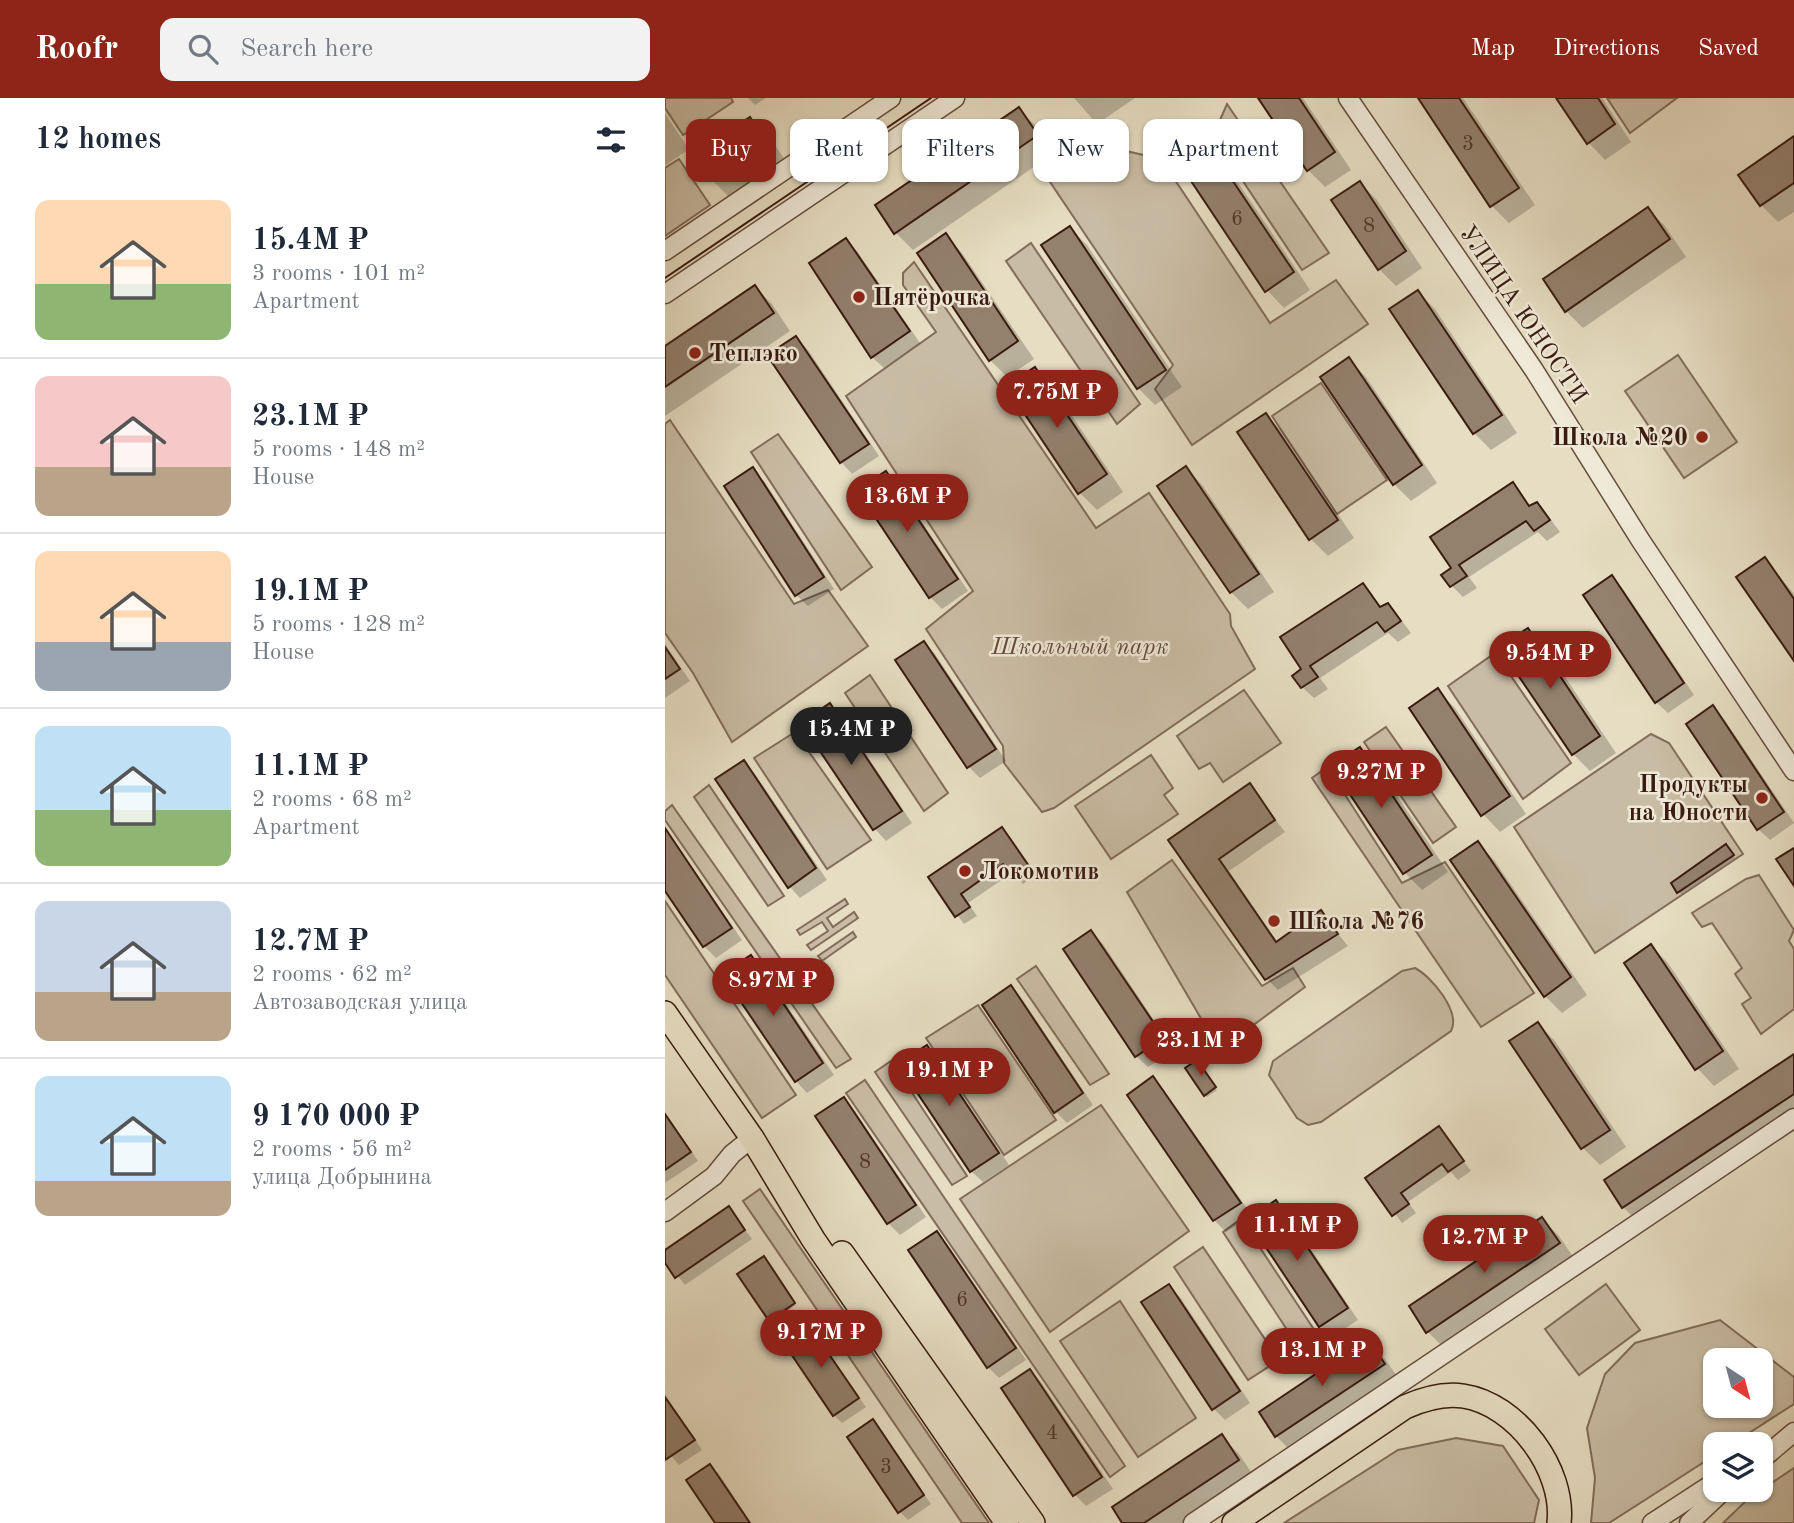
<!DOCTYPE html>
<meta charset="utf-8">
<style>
:root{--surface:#fff;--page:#f2f2f3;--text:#1f2937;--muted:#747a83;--line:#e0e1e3;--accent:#8f2418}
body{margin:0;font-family:"Old Standard TT",serif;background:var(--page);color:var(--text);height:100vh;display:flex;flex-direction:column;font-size:26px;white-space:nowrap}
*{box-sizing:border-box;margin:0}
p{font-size:23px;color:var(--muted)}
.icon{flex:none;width:38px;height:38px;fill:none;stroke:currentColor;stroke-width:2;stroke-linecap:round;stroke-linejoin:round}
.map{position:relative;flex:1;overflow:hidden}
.panel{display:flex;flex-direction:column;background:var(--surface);width:665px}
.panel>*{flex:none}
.top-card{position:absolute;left:21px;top:21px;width:665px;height:63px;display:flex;gap:14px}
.needle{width:46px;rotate:144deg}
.tools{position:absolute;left:1038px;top:1250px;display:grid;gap:14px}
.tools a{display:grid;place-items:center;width:70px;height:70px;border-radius:14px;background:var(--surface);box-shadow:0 2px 5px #0004;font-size:35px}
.price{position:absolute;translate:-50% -60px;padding:0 16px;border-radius:24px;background:var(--accent);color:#fff;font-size:23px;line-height:46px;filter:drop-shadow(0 2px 4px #0008)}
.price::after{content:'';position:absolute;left:50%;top:42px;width:21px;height:16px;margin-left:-10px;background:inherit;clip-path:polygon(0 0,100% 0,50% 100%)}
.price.on{background:#222;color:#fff}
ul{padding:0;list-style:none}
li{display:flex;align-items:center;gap:21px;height:175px;padding:0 35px}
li+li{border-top:2px solid var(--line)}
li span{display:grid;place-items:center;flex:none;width:196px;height:140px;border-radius:14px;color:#555}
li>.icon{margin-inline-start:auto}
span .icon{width:84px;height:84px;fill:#fffc;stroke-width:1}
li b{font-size:30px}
h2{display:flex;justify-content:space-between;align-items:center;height:84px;padding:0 35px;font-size:30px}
.tag{padding:0 24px;border-radius:14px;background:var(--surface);box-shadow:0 2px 5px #0004;font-size:24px;line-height:63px}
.tag.on{background:var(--accent);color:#fff}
header{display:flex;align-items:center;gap:42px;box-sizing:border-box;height:98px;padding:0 35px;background:var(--accent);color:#fff}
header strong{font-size:33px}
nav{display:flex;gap:38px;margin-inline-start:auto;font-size:24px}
.search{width:490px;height:63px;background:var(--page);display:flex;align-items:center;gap:18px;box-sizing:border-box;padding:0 24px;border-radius:14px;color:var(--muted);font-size:26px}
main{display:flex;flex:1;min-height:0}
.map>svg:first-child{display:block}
.green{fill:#c9bca4;stroke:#826c5a;stroke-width:2;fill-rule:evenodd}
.shadow{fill:#0003}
.building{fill:#93806d;stroke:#3a1b10;stroke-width:2}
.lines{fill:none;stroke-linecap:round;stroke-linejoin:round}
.minor-casing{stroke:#654c3c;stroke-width:21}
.major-casing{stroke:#3a1b10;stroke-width:26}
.minor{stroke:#efe9d7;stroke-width:18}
.major{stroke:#e6ddc2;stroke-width:23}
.tram{stroke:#3a1b10;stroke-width:2}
.poi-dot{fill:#8f2418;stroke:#efe9d7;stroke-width:2.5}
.labels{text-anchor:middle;stroke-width:5;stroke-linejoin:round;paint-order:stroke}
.number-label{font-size:21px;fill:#503427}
.poi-label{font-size:24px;font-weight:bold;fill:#3a1b10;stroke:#efe9d7;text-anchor:start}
.street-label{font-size:24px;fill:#3a1b10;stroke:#efe9d7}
.park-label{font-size:24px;font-style:italic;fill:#654b3c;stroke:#efe9d7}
</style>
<header>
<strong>Roofr</strong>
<div class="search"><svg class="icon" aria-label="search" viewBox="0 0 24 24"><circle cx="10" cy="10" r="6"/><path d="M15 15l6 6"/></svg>Search here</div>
<nav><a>Map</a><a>Directions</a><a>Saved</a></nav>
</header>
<main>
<section class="panel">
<h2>12 homes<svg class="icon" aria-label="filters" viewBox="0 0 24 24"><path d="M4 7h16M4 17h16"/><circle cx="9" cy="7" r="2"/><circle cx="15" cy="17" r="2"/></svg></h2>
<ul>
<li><span style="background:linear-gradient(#ffd9b3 60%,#8fb573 0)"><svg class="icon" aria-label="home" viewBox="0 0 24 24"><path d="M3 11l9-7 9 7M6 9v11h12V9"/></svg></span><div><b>15.4M ₽</b><p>3 rooms · 101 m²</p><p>Apartment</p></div></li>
<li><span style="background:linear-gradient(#f6c9c9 65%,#b9a48a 0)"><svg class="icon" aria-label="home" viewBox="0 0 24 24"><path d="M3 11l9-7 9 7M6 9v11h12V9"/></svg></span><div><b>23.1M ₽</b><p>5 rooms · 148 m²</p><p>House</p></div></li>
<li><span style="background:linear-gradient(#ffd9b3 65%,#9aa5b1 0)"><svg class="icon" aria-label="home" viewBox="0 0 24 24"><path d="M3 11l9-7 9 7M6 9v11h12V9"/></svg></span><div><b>19.1M ₽</b><p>5 rooms · 128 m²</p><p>House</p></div></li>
<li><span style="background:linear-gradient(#bfe0f5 60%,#8fb573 0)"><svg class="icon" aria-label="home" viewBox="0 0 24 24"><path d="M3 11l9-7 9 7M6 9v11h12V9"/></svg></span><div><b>11.1M ₽</b><p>2 rooms · 68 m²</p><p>Apartment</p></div></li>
<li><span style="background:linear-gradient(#c9d6e8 65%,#b9a48a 0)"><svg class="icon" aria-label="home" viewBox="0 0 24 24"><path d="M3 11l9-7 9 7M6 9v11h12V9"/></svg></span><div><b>12.7M ₽</b><p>2 rooms · 62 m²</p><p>Автозаводская улица</p></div></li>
<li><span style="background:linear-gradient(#bfe0f5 75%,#b9a48a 0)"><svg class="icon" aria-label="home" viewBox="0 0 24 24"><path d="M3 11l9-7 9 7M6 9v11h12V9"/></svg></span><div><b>9 170 000 ₽</b><p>2 rooms · 56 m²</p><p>улица Добрынина</p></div></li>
</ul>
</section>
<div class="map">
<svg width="1129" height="1425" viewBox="0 0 1129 1425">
<rect width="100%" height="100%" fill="#e6ddc2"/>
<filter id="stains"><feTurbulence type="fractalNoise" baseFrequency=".00286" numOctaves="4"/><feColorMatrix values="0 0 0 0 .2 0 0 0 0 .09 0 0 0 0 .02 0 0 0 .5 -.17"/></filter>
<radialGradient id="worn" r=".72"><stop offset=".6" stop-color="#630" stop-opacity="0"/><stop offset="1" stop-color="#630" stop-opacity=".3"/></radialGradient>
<g class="green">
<path d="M0,0H66L68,4L18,37L0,10Z"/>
<path d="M942,0H1012L965,35Z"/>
<path d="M562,6L664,155L637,172L548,38Z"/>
<path d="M421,44L496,61L605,225L671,182L703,226L527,347L490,291L508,267L377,72Z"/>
<path d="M14,61L45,107L0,138V70Z"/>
<path d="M366,145L475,306L452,326L341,163Z"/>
<path d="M249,164L431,430L484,395L565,516L566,528L590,571L389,710L377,714L339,665L338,648L261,531L308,493L181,298L271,234L238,187V175Z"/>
<path d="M1013,257L1072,344L1019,380L960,293Z"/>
<path d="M656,285L722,382L672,416L607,318Z"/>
<path d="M5,322L129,506L163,492L203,548L67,644L28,575L0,535V326Z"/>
<path d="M113,336L207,469L176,492L86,354Z"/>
<path d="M830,555L906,665L858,701L783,588Z"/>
<path d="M205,577L283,695L259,713L180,595Z"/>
<path d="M579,592L616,645L558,684L545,665L534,671L512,638Z"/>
<path d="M721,629L791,729L768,745L699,644Z"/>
<path d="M130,634L206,742L162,771L89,660Z"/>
<path d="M986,636L1004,645L1078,756L930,855L849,729Z"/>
<path d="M486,657L508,690L499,697L513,716L446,761L410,708Z"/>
<path d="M662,669L737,785L780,764L869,895L816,929L647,680Z"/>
<path d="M44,687L119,798L103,808L29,699Z"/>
<path d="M7,707L186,961L171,970L0,722V713Z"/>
<path d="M507,762L597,888L628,870L640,889L579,934L541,929L462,794Z"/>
<path d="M1094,777L1129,832L1124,843L1129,851V911L1096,936L1077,906L1086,900L1070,876L1077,870L1047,825L1037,829L1027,815L1081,781Z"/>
<path d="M180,801L183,806L162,820L168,829L189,814L193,820L146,852L142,847L163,833L157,824L135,837L132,832Z"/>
<path d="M0,803L131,997L97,1020L0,877Z"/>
<path d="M188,834L191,839L157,863L153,858Z"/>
<path d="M371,868L444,976L425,987L352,881Z"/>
<path d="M750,870C767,879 796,914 786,933L656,1024L643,1027L632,1020L604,977L608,963L737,873Z"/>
<path d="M313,907L391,1022L339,1057L261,940Z"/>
<path d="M226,963L302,1078L287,1087L210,974Z"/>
<path d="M200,982L460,1368L445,1379L181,995Z"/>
<path d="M436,1007L524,1133L385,1234L295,1101Z"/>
<path d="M95,1091L324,1425H297L78,1103Z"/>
<path d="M576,1121L650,1233L632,1247L558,1134Z"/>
<path d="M538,1149L614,1262L583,1282L509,1169Z"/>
<path d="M941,1186L975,1232L914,1277L880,1231Z"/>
<path d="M455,1203L531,1320L473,1359L395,1243Z"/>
<path d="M1055,1222L1129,1279V1306L1067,1346H1050V1357L944,1425H926L930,1380L922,1330L940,1276L970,1245ZM1050,1262H1096V1307H1050Z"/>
<path d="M791,1340L838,1348L874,1402L869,1425H619L733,1352Z"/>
<path d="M1129,1370V1425H1058L1084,1400Z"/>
</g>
<g class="shadow">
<path d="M83,0H101L90,7Z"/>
<path d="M409,0H470L432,26Z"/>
<path d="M595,0H638L686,72L660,89L643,72Z"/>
<path d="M755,0H798L870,107L844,125L827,108Z"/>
<path d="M893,0H937L966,44L940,62L923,44Z"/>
<path d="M353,11L371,28L389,55L248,152L231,135Z"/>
<path d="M0,16L24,51L1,67L0,66Z"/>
<path d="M85,22L109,46L125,69L71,106L46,81Z"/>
<path d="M1129,40V114L1113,124L1096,107L1075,77Z"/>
<path d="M543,48L560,65L645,192L619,210L602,192Z"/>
<path d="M695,85L712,102L757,170L731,188L714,171Z"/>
<path d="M983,111L1000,128L1021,159L918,230L901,213Z"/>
<path d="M405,130L422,147L517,289L490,307L473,290Z"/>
<path d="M280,137L297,155L369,261L342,279L325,262Z"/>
<path d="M181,142L192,153L255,245L219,270L207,259Z"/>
<path d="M90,189L107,206L125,233L0,318V250Z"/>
<path d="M753,194L770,211L852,335L826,352L809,335Z"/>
<path d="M131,240L143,252L214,358L187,376L176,364Z"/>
<path d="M684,262L701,279L772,385L746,403L729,386Z"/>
<path d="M370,271L387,288L458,394L432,412L415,395Z"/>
<path d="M601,317L618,334L689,440L663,458L646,441Z"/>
<path d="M521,370L538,388L609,494L583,511L566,494Z"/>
<path d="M87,372L99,383L169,491L143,508L131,497Z"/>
<path d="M220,375L232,387L303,493L277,511L265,499L194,393Z"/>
<path d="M848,387L866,409L872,406L883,418L895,434L882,443L873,434L804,479L812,490L798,499L787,488L788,470Z"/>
<path d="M1100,461L1129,496V560Z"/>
<path d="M946,480L958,491L1029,597L1003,615L991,604Z"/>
<path d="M698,487L717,510L722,507L734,519L746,535L733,544L723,535L655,580L663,591L649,600L637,589L639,571Z"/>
<path d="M863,532L880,549L951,655L925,673L908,656Z"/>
<path d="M259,545L270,556L341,663L315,680L304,669L233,563Z"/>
<path d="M0,546L25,583L0,600Z"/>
<path d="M773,593L790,610L861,716L835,734L818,716Z"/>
<path d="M165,607L176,619L247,725L221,743L210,731L138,625Z"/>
<path d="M1048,610L1059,621L1129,725L1105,742L1093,731Z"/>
<path d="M695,651L712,668L783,774L757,792L740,775L669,668Z"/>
<path d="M79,664L90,676L162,782L135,800L124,788Z"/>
<path d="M584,687L620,734L564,773L613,845L655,814L683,848L613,892L602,881L505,742Z"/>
<path d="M0,730L77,842L51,860L39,848L0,789Z"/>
<path d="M337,731L371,777L358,786L347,775L303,805L312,818L299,826L265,780Z"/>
<path d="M812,745L829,762L922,897L897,915L880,898Z"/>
<path d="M1063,751L1070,760L1016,796L1014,794L1008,785Z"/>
<path d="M426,834L438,846L509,952L483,969L471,958Z"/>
<path d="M986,848L1003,865L1074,971L1049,988L1032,970Z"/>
<path d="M86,859L97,871L169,977L142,995L131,983Z"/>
<path d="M346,890L357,901L428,1007L402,1025L391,1014Z"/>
<path d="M873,926L890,943L961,1049L935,1067L918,1050Z"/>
<path d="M261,949L273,961L344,1067L318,1084L306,1073Z"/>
<path d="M1129,958V1024L975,1126L958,1109Z"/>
<path d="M534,966L552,992L542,999L540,997Z"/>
<path d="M488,980L499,992L588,1119L611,1104L622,1115L693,1222L667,1239L655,1228L583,1120L561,1134L549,1122L464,997Z"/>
<path d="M178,1001L190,1013L261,1119L235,1137L223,1125Z"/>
<path d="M0,1015L33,1063L0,1085Z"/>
<path d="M774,1030L806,1073L793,1082L786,1074L743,1104L751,1115L737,1125L703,1080Z"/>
<path d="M64,1111L87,1141L20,1187L0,1162V1154Z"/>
<path d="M877,1121L894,1138L911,1163L780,1251L763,1234Z"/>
<path d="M272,1135L283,1147L361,1262L334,1280L323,1269Z"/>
<path d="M101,1162L131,1207L107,1224L105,1221Z"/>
<path d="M503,1188L515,1199L585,1305L560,1322L549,1311Z"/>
<path d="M144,1229L201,1309L177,1325L169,1317Z"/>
<path d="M703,1244L720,1261L736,1284L628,1355L611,1338Z"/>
<path d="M365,1273L376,1284L448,1391L421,1408L410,1397L339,1290Z"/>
<path d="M0,1297L37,1352L14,1367L0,1351Z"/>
<path d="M208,1324L266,1406L243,1422L234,1413Z"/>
<path d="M557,1339L574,1356L590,1380L522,1425H459Z"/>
<path d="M45,1368L54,1376L86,1425H52Z"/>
</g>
<g class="building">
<path d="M593,0H634L670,54L642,73Z"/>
<path d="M753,0H794L854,90L825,109Z"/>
<path d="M891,0H933L950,26L922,46Z"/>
<path d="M354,9L373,37L229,136L210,107Z"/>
<path d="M85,19L102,44L89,52L93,58L61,80L57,74L45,82L28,58Z"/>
<path d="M1129,38V85L1095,108L1073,77Z"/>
<path d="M543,46L629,174L600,194L514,65Z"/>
<path d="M695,83L741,153L713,172L666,102Z"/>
<path d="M983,109L1005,141L900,214L878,181Z"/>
<path d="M405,128L501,272L472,291L376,147Z"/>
<path d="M281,135L353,243L324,263L252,155Z"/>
<path d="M181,140L245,233L206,260L144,165Z"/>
<path d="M90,187L109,215L0,289V248Z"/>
<path d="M753,192L837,317L808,336L724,211Z"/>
<path d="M131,238L204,346L175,365L102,257Z"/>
<path d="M684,259L757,367L728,387L655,279Z"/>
<path d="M370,269L442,376L413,396L341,288Z"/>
<path d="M601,315L673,422L644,442L572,334Z"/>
<path d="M521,368L594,476L565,495L492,388Z"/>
<path d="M88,369L159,479L130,498L59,388Z"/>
<path d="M221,373L293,481L264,500L192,392Z"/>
<path d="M848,384L864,408L872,404L885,422L869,433L861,423L794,467L802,478L785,489L776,477L786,470L765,439Z"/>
<path d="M1100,459L1129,501V563L1071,479Z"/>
<path d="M947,477L1019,585L990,605L918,497Z"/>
<path d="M698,485L715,509L723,505L736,523L720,534L712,524L645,568L653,579L636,590L627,578L636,571L615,539Z"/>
<path d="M863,530L935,638L907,657L834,549Z"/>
<path d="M259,543L331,651L302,670L230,562Z"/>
<path d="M0,549L15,571L0,581Z"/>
<path d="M773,590L845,698L816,718L744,610Z"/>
<path d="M165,605L237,713L208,732L136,625Z"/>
<path d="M1048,607L1119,714L1092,732L1021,626Z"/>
<path d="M695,649L767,757L738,776L666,668Z"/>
<path d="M79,662L151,770L123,790L50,681Z"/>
<path d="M585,685L610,722L554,761L611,844L656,812L673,836L600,882L503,742Z"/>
<path d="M337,729L364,768L348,779L338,766L296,796L305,809L290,819L263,779Z"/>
<path d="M0,730L67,830L38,849L0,793Z"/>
<path d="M813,743L906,879L879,899L785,762Z"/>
<path d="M1061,746L1069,757L1012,795L1006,785Z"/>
<path d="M1129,750V788L1111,761Z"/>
<path d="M426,832L499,940L470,959L398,851Z"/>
<path d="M986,846L1058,953L1030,972L959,865Z"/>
<path d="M86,857L158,965L130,984L57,876Z"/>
<path d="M346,887L418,995L389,1015L317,907Z"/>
<path d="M873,924L945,1032L916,1051L844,943Z"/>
<path d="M262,947L334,1055L305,1074L233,966Z"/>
<path d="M1129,956V996L957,1110L939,1082Z"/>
<path d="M532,962L551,989L539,998L520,970Z"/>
<path d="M488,978L576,1105L548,1123L462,997Z"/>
<path d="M179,999L251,1107L222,1126L150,1018Z"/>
<path d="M0,1016L26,1054L0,1072Z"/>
<path d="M774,1028L799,1063L783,1074L777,1066L736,1095L744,1106L727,1118L700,1080Z"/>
<path d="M611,1102L683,1210L654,1229L582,1121Z"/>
<path d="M64,1108L80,1132L10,1180L0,1165V1152Z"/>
<path d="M877,1119L895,1145L761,1235L744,1208Z"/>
<path d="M272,1133L351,1250L322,1270L243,1152Z"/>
<path d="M99,1158L130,1205L104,1223L72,1176Z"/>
<path d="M504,1186L575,1293L547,1312L476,1204Z"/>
<path d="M144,1227L194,1300L168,1318L118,1244Z"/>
<path d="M703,1241L720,1266L610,1339L594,1314Z"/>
<path d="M365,1271L437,1379L408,1398L336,1290Z"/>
<path d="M0,1299L30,1342L0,1362Z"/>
<path d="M208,1321L259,1397L233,1415L182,1339Z"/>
<path d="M557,1336L574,1362L479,1425H457L447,1409Z"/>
<path d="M45,1366L85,1425H50L21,1382Z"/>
</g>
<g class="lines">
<g class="minor-casing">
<g id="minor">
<path d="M683,0L869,272L976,443L1129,673"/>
<path d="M0,153L226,0"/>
<path d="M0,196L290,0"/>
<path d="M0,1114L49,1078L67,1056L87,1040"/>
<path d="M1096,1362L1129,1334"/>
<path d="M528,1425L1129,1020"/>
<path d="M987,1425L1050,1384"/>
<path d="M1024,1425L1060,1391"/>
</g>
</g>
<g class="major-casing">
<g id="major">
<path d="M0,915L87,1040L148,1141L342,1425"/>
<path d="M177,1155L368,1425"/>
<path d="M569,1425L740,1309C758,1301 778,1295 798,1298C852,1306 900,1372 894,1425"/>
</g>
</g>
<use href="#minor" class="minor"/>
<use href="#major" class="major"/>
<path class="tram" d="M0,180L266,0"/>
</g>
<g class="poi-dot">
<circle cx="194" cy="199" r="7"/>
<circle cx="30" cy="255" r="7"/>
<circle cx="1037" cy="339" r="7"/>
<circle cx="1097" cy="700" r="7"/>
<circle cx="300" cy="773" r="7"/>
<circle cx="609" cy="823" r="7"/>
</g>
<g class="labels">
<g class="number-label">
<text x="803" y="52">3</text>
<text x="572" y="127">6</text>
<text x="704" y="134">8</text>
<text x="200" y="1070">8</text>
<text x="297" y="1208">6</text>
<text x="387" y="1341">4</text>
<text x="221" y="1375">3</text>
</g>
<g class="poi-label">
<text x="208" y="207">Пятёрочка</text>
<text x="44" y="263">Теплэко</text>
<text x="1023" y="347" text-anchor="end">Школа №20</text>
<text x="1083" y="694" text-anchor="end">Продукты<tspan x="1083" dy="28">на Юности</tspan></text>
<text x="314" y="781">Локомотив</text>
<text x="623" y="831">Школа №76</text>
</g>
<g class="street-label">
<text transform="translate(859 216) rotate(56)" y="8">УЛИЦА ЮНОСТИ</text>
</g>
<g class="park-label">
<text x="415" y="556">Школьный парк</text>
</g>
</g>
<rect width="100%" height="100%" filter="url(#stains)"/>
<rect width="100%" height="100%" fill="url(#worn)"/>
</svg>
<div class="tools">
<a><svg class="needle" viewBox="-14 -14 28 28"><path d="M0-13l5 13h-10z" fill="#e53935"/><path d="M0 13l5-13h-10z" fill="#747a83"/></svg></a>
<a><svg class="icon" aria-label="layers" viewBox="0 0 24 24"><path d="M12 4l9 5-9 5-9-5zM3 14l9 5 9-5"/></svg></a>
</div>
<b class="price" style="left:392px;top:332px">7.75M ₽</b>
<b class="price" style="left:242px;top:436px">13.6M ₽</b>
<b class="price" style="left:885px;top:593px">9.54M ₽</b>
<b class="price on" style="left:186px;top:669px">15.4M ₽</b>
<b class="price" style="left:716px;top:712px">9.27M ₽</b>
<b class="price" style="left:108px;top:920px">8.97M ₽</b>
<b class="price" style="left:536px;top:980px">23.1M ₽</b>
<b class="price" style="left:284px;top:1010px">19.1M ₽</b>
<b class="price" style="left:632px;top:1165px">11.1M ₽</b>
<b class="price" style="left:819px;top:1177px">12.7M ₽</b>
<b class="price" style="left:156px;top:1272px">9.17M ₽</b>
<b class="price" style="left:657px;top:1290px">13.1M ₽</b>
<div class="top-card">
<a class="tag on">Buy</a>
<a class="tag">Rent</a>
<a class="tag">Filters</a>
<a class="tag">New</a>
<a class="tag">Apartment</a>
</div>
</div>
</main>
